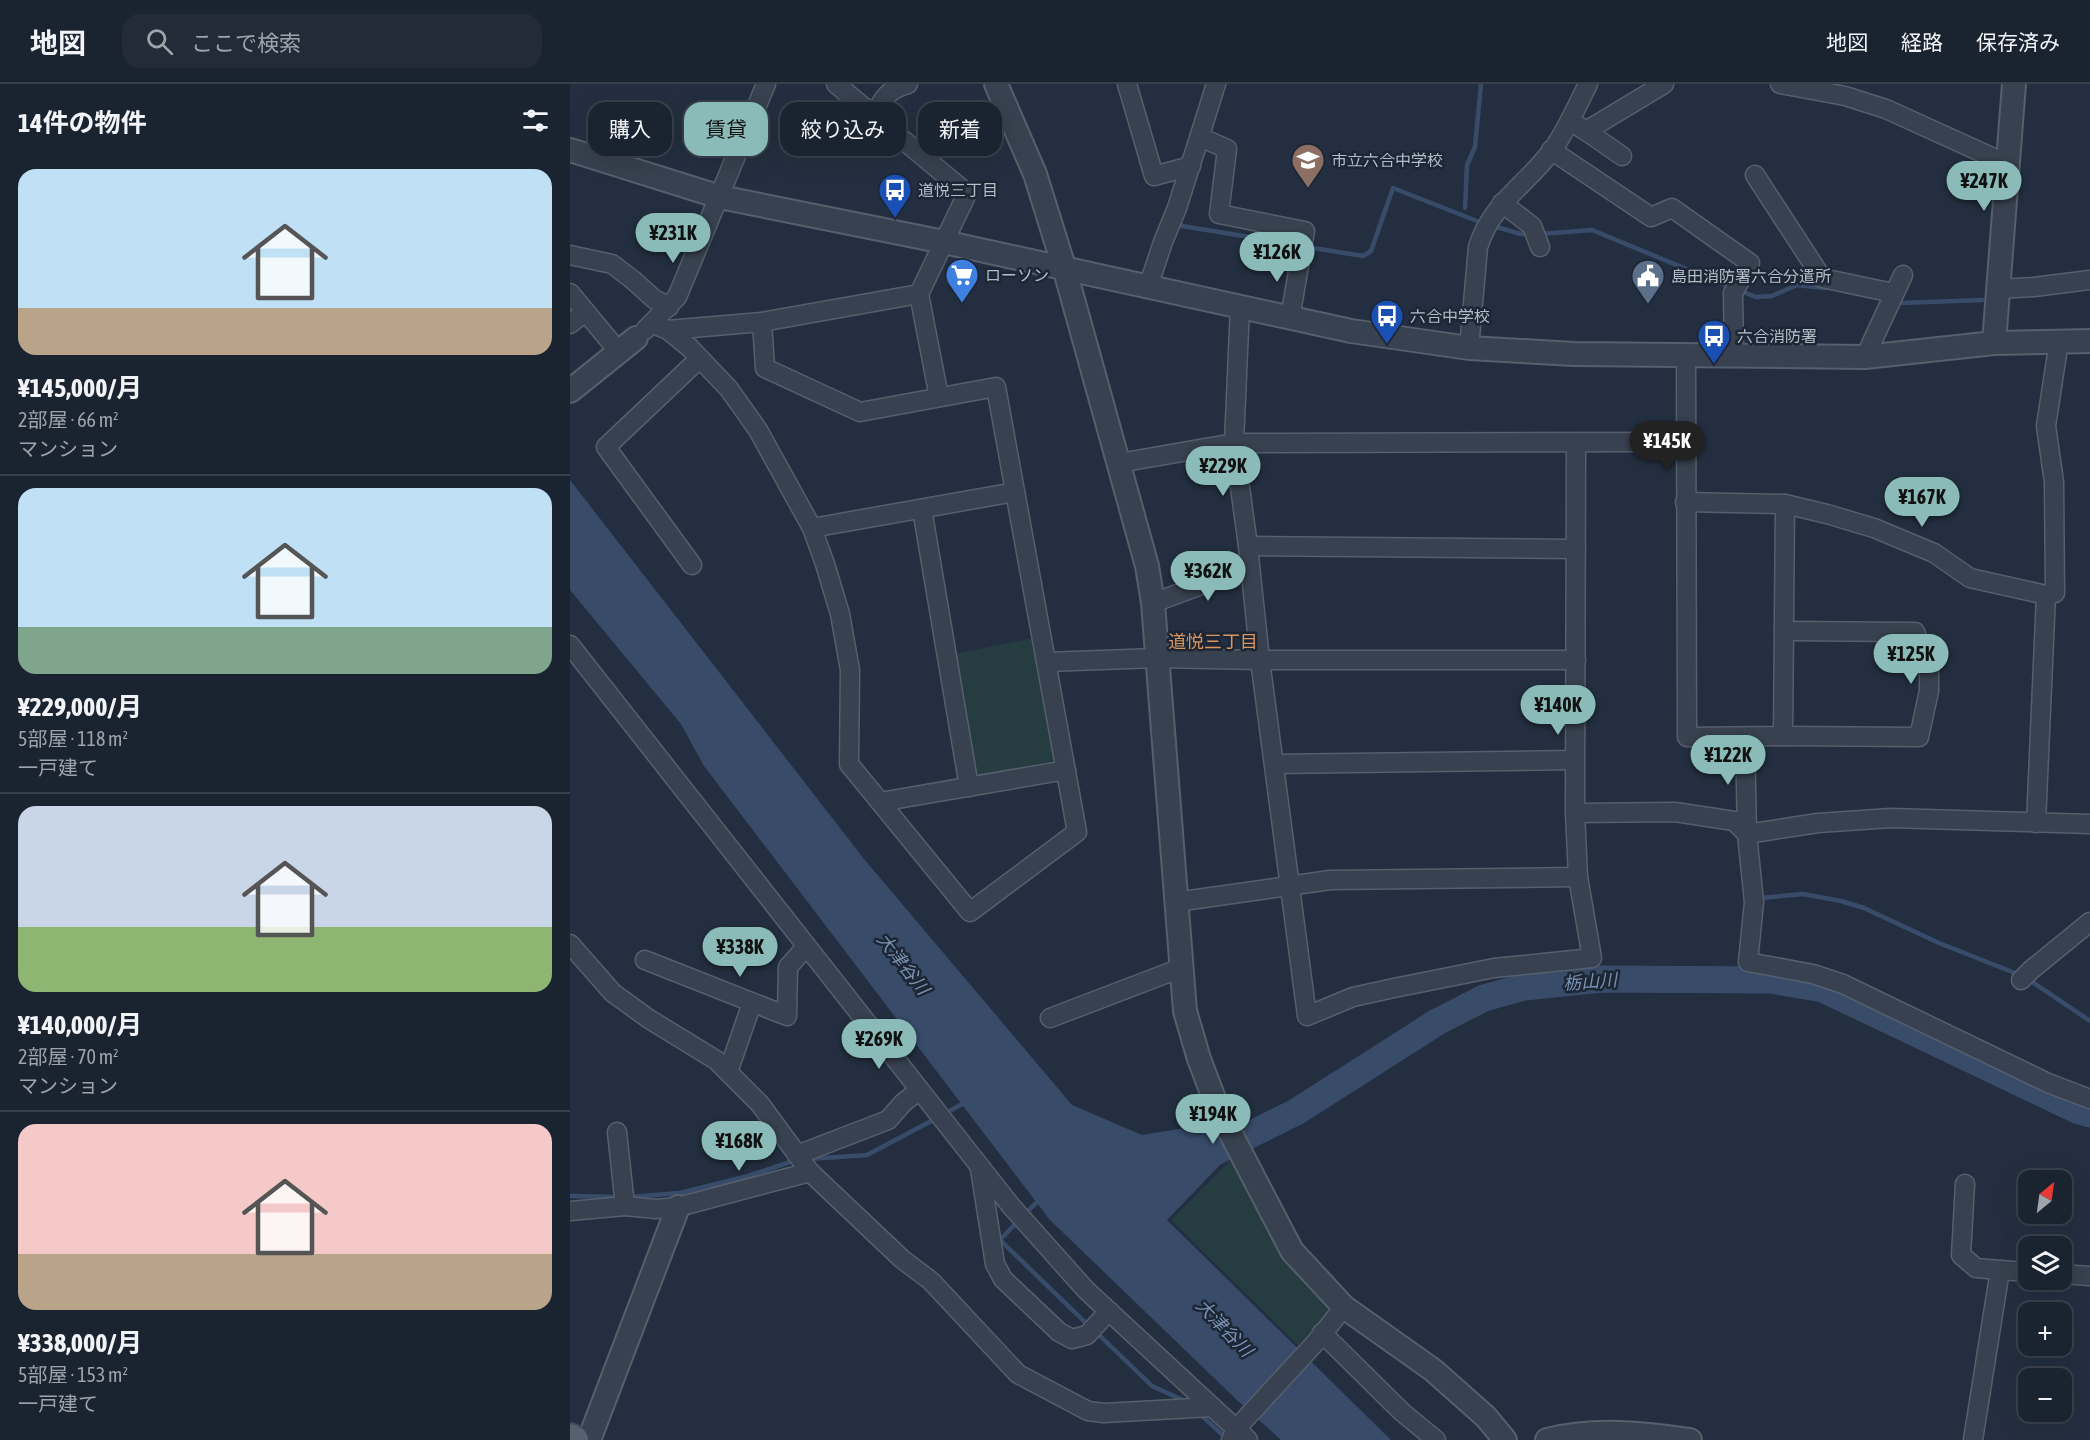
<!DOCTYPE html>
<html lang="ja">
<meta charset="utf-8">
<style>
:root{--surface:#1a2330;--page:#232b38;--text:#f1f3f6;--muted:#9fa4ab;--line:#38404c;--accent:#8bbbb9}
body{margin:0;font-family:"Asap Condensed","Noto Sans JP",sans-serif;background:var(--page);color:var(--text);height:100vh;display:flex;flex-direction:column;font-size:22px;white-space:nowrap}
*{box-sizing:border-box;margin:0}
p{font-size:20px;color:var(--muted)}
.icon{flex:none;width:33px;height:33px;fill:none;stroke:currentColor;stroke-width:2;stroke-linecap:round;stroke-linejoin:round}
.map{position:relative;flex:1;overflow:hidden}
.drawer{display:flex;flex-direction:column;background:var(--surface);width:570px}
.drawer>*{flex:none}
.banner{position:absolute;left:18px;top:18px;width:570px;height:54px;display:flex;gap:12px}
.needle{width:39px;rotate:29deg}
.buttons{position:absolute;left:1448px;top:1086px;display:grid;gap:12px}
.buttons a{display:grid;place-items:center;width:54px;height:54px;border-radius:12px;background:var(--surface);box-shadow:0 6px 24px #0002,0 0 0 2px var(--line);font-size:30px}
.price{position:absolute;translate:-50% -51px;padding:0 14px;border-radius:21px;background:var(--accent);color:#111;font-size:20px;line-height:39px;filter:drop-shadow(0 2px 3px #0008)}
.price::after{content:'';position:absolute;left:50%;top:36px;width:18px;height:14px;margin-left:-9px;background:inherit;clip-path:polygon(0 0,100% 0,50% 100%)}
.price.on{background:#222;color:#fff}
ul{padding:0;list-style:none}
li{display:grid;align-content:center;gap:12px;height:318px;padding:0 18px}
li+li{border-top:2px solid var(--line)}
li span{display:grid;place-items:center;height:186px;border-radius:18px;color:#555}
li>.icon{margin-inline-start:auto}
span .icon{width:108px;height:108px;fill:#fffc;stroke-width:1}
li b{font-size:26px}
h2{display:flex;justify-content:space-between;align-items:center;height:72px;padding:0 18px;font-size:26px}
.tag{padding:0 21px;border-radius:18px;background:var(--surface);box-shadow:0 6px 24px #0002,0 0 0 2px var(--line);font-size:21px;line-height:54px}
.tag.on{background:var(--accent);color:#111}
header{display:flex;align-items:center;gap:36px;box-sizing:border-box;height:84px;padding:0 30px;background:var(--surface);border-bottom:2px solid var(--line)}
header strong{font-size:28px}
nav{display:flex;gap:33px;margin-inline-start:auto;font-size:21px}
.search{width:420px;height:54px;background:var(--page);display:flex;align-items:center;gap:15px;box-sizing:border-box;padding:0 21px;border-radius:18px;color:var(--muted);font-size:22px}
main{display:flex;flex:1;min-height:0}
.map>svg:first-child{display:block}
.green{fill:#253d41}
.water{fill:#384c6a}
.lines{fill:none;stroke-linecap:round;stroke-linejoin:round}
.stream{stroke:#384c6a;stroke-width:4.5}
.river{stroke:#384c6a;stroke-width:27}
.minor-casing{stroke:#555f6d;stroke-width:21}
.tertiary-casing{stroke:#555f6d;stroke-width:26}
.primary-casing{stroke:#414a59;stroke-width:32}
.minor{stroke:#37414f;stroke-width:18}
.tertiary{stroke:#37414f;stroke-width:22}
.primary{stroke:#556070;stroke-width:28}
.labels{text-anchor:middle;stroke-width:5;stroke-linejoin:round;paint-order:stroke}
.poi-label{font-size:16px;fill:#b4bcca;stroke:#1c2635;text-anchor:start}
.neighbourhood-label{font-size:18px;fill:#da955e;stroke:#1c2635}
.water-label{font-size:18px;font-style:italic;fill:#7a92b3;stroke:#1c2635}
</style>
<header>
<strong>地図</strong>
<div class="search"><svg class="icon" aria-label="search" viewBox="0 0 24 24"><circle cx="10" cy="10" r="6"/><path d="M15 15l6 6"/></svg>ここで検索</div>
<nav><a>地図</a><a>経路</a><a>保存済み</a></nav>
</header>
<main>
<section class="drawer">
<h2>14件の物件<svg class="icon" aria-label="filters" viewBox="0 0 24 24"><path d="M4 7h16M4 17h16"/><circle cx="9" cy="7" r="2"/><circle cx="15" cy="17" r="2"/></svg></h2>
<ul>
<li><span style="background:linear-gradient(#bfe0f5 75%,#b9a48a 0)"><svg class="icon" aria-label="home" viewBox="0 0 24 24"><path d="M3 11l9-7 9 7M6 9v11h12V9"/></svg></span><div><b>¥145,000/月</b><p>2部屋 · 66 m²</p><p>マンション</p></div></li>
<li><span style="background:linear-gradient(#bfe0f5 75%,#7fa58c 0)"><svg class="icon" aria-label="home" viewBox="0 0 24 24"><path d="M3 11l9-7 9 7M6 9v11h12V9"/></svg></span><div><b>¥229,000/月</b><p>5部屋 · 118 m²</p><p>一戸建て</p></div></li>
<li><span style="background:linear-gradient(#c9d6e8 65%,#8fb573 0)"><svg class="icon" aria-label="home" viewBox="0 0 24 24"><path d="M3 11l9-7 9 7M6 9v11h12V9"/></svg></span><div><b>¥140,000/月</b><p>2部屋 · 70 m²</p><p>マンション</p></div></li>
<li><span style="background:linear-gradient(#f6c9c9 70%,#b9a48a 0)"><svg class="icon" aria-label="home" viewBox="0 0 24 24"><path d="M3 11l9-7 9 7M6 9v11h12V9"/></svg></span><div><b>¥338,000/月</b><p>5部屋 · 153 m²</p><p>一戸建て</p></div></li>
</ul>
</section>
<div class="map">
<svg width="1520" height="1356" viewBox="0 0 1520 1356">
<rect width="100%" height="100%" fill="#232f40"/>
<g class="green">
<path d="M463,554L486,676L410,691L404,686L385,570Z"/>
<path d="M660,1077L709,1163L763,1225L728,1261L601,1136Z"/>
</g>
<path class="water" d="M0,396L294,775L502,1021L572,1051L634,1041L650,1081L597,1136L821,1356H711L669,1318L480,1136L134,682L111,640L0,506Z"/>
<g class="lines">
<g class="stream">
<path d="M895,124L897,81L905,63L911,0"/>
<path d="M607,135L612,142L729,161"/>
<path d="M923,142L951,150H959"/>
<path d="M970,150L1022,146L1160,203"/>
<path d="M737,163L793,172L801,167L823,104L912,139"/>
<path d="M1168,206L1186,213L1202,212L1227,201L1255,204"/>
<path d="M1331,219L1412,216"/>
<path d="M1190,814L1233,810L1271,817L1294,824L1369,859L1450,891"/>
<path d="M1458,895L1520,937"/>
<path d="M374,1030L396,1018"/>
<path d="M238,1075L297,1071L367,1034"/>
<path d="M0,1112L51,1113"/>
<path d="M60,1113L110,1109L178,1092L226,1076"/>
<path d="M455,1130L470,1115"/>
<path d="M449,1136L430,1156L519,1242"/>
<path d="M525,1247L582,1302L615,1317"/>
<path d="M630,1330L657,1355"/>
</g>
<path class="river" d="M613,1084L726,1028L867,938L914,914L954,903L1032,895L1201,896L1253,905L1509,1027L1520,1030"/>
<g class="minor-casing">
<g id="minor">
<path d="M557,0L584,92L621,82"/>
<path d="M1210,0L1275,12L1316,25L1426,75L1439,76"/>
<path d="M305,32C312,14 319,5 338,0"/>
<path d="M1000,37L1016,47L1094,0"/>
<path d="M1016,47L1052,72"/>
<path d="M630,53L657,65L649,130L735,147L720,234"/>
<path d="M981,66L1081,133L1102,124L1180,179L1163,209L1164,272"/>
<path d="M1185,91L1252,194L1323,209"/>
<path d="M932,119L962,142L970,163"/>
<path d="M0,171L42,180L63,196L84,215L99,223"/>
<path d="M578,203L593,158L607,124L646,0"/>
<path d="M1428,205L1464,203L1520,196"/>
<path d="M0,209L49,268"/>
<path d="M349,210L369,313"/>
<path d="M670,222L664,359L678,462L690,576L737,932L783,913L824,904L924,884L1022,874L1008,793L1005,729L1006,359"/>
<path d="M0,240L15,228"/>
<path d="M83,240L98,246L192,238L349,210L395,114L392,105L266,0"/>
<path d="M75,246L107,213L196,0"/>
<path d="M98,246L120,264L159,305L188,346L242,444L255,480L270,530L280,586L279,680L400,828L507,748L426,303L290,328L195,284L192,238"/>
<path d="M899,264L908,163C922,118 957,101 983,65C997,45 1007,22 1018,0"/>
<path d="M1116,271L1117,653L1213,652L1215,420"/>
<path d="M1295,273L1333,191"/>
<path d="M549,379L664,359L1116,358"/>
<path d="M1115,418L1215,420L1257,430L1304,444L1364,469L1400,494L1476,511L1466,739"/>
<path d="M352,425L399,703"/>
<path d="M242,444L445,408"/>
<path d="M678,462L1006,465"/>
<path d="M122,481L36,363L129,275"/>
<path d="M1485,509L1484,398L1476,342L1489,257"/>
<path d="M583,519L680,483"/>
<path d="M0,561L441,1122L516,1206L678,1356"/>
<path d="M476,578L587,574L690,576H1006"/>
<path d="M1213,652L1349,653L1359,607V582L1345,548L1214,547"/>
<path d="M1175,653L1177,750L1248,739L1321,734L1520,740"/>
<path d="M704,680L1005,676"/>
<path d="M310,718L496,686"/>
<path d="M1005,729L1105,728L1164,737L1177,750L1184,818L1178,878L1243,890L1273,900L1478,999L1520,1015"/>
<path d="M606,818L760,796L1008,793"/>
<path d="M0,860L43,909L79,935L146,976L190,1020L240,1088L332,1175L361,1197L448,1290L518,1327L534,1329L642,1323"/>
<path d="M75,876L217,932L218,883L236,863"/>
<path d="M1451,896L1461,886L1520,838"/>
<path d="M480,934L611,884"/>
<path d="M158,988L182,919"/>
<path d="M47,1048L55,1122"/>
<path d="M227,1071L318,1036L333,1019L348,1007"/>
<path d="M410,1085L425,1180L433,1195L489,1248L502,1255L517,1251L539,1227"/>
<path d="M1395,1100L1391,1171L1406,1184L1430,1186"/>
<path d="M0,1127L55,1122L86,1125L108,1123L240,1088"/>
<path d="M1491,1190L1520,1192"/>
<path d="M752,1249L832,1328L866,1356"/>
<path d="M661,1356L666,1345L746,1258L774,1223"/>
<path d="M1403,1356L1430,1186L1458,1188"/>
</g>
</g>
<g class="tertiary-casing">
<g id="tertiary">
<path d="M426,0L465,90L494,183L577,482L583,519L615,927L629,975L648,1025L722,1167L774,1223L863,1286L916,1333L935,1356"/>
<path d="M0,66L150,113L374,158L781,247L899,264L1004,270L1295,273L1424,259L1520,257"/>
<path d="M1424,259L1444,0"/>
<path d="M0,307L66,254"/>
<path d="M19,1356L108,1123"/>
<path d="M977,1356C1023,1344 1074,1349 1120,1356"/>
</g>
</g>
<g class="primary-casing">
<path id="primary" d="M0,1354L4,1356"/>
</g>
<use href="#minor" class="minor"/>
<use href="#tertiary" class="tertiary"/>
<use href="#primary" class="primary"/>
</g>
<defs>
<g id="school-pin" transform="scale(1.725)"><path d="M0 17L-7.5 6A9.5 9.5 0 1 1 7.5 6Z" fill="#8d6e63" stroke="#1c2635"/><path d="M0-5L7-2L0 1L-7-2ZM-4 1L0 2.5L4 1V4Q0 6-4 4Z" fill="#fff"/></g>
<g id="bus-pin" transform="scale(1.725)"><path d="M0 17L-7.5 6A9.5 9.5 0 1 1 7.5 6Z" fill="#1a4fb4" stroke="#1c2635"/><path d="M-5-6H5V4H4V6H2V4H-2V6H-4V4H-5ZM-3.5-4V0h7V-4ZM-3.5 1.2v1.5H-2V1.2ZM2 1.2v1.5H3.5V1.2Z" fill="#fff"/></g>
<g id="supermarket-pin" transform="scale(1.725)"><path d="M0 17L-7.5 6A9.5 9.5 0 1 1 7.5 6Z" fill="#3f7fe0" stroke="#1c2635"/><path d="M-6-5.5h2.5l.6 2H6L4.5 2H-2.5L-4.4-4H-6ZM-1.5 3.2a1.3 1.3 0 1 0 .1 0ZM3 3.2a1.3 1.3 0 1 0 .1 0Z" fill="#fff"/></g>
<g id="civic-pin" transform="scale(1.725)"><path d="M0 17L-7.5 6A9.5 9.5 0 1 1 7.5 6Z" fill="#5c6f8a" stroke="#1c2635"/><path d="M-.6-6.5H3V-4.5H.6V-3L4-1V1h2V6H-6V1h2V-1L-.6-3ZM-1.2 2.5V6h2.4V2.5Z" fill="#fff"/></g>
</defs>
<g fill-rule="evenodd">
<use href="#school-pin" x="738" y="76"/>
<use href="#bus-pin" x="325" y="106"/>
<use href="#supermarket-pin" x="392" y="191"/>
<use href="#civic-pin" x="1078" y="192"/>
<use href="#bus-pin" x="817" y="232"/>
<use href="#bus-pin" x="1144" y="252"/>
</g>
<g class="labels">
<g class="poi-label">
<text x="761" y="82">市立六合中学校</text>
<text x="348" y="112">道悦三丁目</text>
<text x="415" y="197">ローソン</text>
<text x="1101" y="198">島田消防署六合分遣所</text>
<text x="840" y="238">六合中学校</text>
<text x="1167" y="258">六合消防署</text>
</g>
<g class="neighbourhood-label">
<text x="643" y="564">道悦三丁目</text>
</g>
<g class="water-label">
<text transform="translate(333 880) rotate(52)" y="6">大津谷川</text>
<text transform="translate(1020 898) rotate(-4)" y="6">栃山川</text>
<text transform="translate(654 1244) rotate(46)" y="6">大津谷川</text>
</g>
</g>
</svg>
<div class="buttons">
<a><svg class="needle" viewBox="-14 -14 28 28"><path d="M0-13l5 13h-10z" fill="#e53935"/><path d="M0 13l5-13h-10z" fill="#9fa4ab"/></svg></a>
<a><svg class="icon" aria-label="layers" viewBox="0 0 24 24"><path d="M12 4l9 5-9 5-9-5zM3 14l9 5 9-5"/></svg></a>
<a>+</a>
<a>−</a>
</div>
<b class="price" style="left:1414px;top:128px">¥247K</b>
<b class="price" style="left:103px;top:180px">¥231K</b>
<b class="price" style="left:707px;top:199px">¥126K</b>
<b class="price on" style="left:1097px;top:388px">¥145K</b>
<b class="price" style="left:653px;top:413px">¥229K</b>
<b class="price" style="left:1352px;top:444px">¥167K</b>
<b class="price" style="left:638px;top:518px">¥362K</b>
<b class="price" style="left:1341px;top:601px">¥125K</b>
<b class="price" style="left:988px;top:652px">¥140K</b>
<b class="price" style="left:1158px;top:702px">¥122K</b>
<b class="price" style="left:170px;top:894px">¥338K</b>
<b class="price" style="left:309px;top:986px">¥269K</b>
<b class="price" style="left:643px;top:1061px">¥194K</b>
<b class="price" style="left:169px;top:1088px">¥168K</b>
<div class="banner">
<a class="tag">購入</a>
<a class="tag on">賃貸</a>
<a class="tag">絞り込み</a>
<a class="tag">新着</a>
</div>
</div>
</main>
